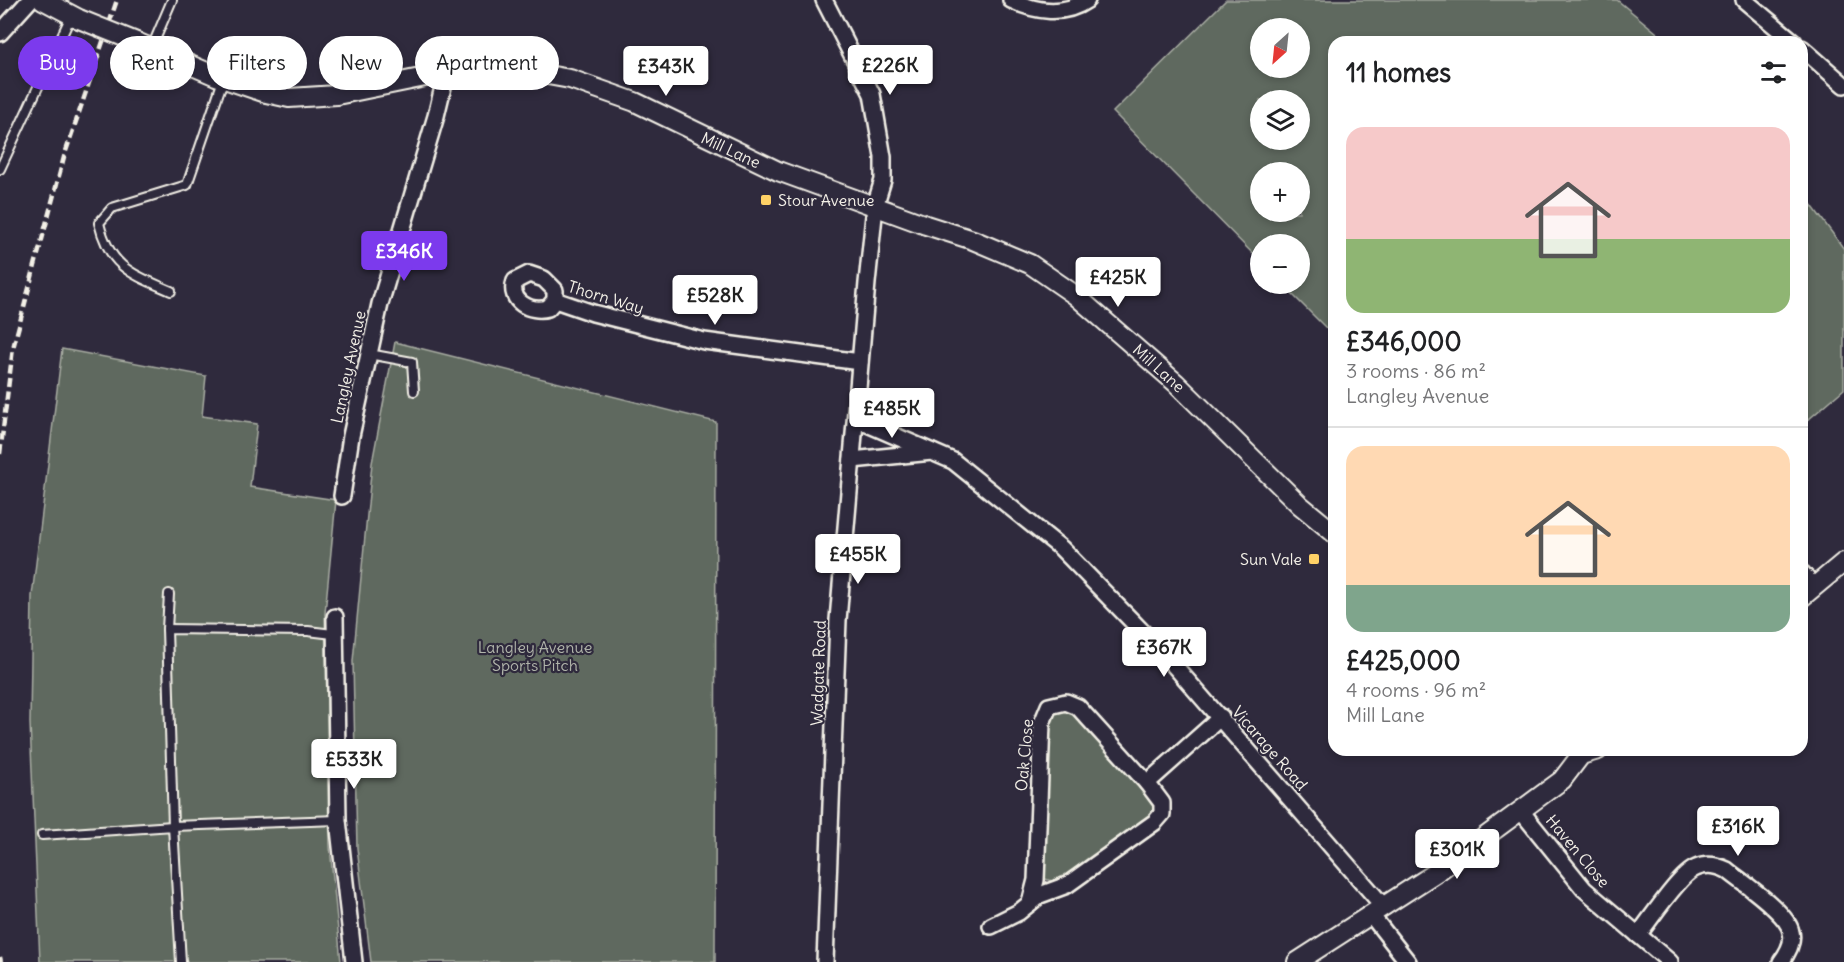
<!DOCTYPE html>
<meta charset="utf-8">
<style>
:root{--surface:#fff;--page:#f6f6f6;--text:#202124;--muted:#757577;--line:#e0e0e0;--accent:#7c3aed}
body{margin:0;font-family:Delius,sans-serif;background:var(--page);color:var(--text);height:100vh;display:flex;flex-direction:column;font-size:22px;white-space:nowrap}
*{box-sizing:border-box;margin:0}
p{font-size:20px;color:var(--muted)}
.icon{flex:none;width:33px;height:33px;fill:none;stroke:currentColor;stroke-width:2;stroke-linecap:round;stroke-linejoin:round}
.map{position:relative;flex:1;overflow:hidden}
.drawer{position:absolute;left:1328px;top:36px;width:480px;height:720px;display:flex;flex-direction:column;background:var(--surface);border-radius:18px;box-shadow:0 3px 9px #0003}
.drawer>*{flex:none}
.top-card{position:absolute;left:18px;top:36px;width:570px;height:54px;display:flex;gap:12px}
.needle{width:39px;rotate:207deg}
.controls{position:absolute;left:1250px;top:18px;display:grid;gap:12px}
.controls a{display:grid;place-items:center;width:60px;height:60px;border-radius:50%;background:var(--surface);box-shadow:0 3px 9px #0003;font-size:30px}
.price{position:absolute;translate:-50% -51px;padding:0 14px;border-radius:6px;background:#fff;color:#222;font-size:20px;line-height:39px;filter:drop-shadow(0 2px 3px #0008)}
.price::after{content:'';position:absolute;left:50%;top:36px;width:18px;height:14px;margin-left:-9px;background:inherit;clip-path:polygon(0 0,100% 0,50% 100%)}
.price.current{background:var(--accent);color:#fff}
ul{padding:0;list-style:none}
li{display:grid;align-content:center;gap:12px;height:318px;padding:0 18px}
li+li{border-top:2px solid var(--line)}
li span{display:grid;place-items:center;height:186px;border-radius:18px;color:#555}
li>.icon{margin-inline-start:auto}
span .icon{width:108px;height:108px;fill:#fffc;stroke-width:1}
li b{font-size:26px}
h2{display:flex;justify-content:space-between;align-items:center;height:72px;padding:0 18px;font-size:26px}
.chip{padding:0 21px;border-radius:27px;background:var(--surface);box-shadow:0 3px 9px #0003;font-size:21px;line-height:54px}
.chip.current{background:var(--accent);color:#fff}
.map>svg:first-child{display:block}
.green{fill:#5e695e;stroke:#a9ada3;stroke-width:1.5;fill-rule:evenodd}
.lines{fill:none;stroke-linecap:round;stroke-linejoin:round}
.service-casing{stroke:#f4f1e8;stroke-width:12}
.minor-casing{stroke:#f4f1e8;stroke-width:20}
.tertiary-casing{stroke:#f4f1e8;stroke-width:22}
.service{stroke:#2f2a3d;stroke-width:8}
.minor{stroke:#2f2a3d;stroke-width:15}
.tertiary{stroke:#2f2a3d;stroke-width:18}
.rail{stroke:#f4f1e8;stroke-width:4.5;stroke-dasharray:9 4.5;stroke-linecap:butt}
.tertiary-bridge-casing{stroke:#f4f1e8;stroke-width:22;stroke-linecap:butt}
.tertiary-bridge{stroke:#2f2a3d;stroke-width:18}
.poi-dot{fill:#ffd166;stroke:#2f2a3d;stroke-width:2}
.labels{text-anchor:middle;stroke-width:4.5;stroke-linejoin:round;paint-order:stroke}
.street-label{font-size:16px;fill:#f4f1e8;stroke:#2f2a3d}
.poi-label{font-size:16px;fill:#f4f1e8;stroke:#2f2a3d;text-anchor:start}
.park-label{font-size:16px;fill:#b0b4aa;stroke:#2f2a3d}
</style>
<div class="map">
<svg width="1844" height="962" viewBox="0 0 1844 962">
<rect width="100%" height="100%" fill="#2f2a3d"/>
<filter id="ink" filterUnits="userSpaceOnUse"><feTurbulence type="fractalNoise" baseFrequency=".0167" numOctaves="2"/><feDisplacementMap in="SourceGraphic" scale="12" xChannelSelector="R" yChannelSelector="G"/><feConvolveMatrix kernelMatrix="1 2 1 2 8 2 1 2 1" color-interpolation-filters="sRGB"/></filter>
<g filter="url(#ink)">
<g class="green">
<path d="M1226,0H1617L1668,42H1334L1333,335L1282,284H1299V244H1260V261L1113,112ZM1260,28H1299V68H1260ZM1299,100V140H1260V100ZM1260,172H1299V212H1260Z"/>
<path d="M1802,192L1844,249V389L1802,425Z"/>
<path d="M395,342L716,422L715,962H371L357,848L353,661L372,463Z"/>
<path d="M62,349L206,376L202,416L257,424L250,487L336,500L325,613L330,847L341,962H40L30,723L32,596Z"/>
<path d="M1059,707L1075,711L1155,798V815L1056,882L1045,879L1042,875L1049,716Z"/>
</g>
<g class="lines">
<g class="service-casing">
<g id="service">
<path d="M152,47L172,0"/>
<path d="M0,169L71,16"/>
<path d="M171,291C132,274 110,268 99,223L112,208L187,185L223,80"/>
<path d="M369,354L412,362L414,391"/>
<path d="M167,629L169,594"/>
<path d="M333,634L308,631L167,629L173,826L338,820"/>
<path d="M42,835L173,826L181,962"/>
</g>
</g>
<g class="minor-casing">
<g id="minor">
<path d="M824,0L872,94L883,157V180L875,206L867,283L838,620L825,962"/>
<path d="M1011,0C1036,12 1064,16 1087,0"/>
<path d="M1744,0L1794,42"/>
<path d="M0,33L30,0"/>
<path d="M1802,48L1844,85"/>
<path d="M555,300V290L544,279L529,274L515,281C508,301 530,313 548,308L555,300L593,313L704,341L860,362"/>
<path d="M856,419L953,461L1061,548L1165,655L1384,907"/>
<path d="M852,460L932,452"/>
<path d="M342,496L351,436L380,304L436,116L443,87L440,74"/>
<path d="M1802,573L1814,587"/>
<path d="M335,617L338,820L354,962"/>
<path d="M1521,811L1584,889L1670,962"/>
<path d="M1030,903L1036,880L1042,723L1049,706L1066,702L1078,707L1147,783"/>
<path d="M1372,916L1408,962"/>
<path d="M991,926L1019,912L1040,895L1067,885L1155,822L1162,814V803L1147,783L1221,717"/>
<path d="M1638,935C1650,920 1680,874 1696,868C1707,863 1717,865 1727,870C1743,883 1788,913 1791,932C1794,943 1787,954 1781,962"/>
</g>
</g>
<g class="tertiary-casing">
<g id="tertiary">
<path d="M43,0L79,19"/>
<path d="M139,43L216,76L266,93L289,98L337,95L440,74L488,70L531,72L570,79L635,102L778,171L926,225L973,240L1030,264L1075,295L1176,383L1300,505L1334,533"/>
<path d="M1802,597L1844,562"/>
<path d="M1297,962L1440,870L1562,780L1581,755L1598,750"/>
</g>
</g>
<use href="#service" class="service"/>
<use href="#minor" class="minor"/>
<use href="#tertiary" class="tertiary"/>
<g class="rail">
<path d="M0,454L13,348L64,157L117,0"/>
<path d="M0,957L1,962"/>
</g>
<g class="tertiary-bridge-casing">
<path id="tertiary-bridge" d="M79,19L139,43"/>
</g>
<use href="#tertiary-bridge" class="tertiary-bridge"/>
</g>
</g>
<g class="poi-dot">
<rect x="760" y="194" width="12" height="12" rx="3"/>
<rect x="1308" y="553" width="12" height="12" rx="3"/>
</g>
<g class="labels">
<g class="street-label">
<text transform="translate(731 150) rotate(25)" y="6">Mill Lane</text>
<text transform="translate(606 297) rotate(17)" y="6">Thorn Way</text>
<text transform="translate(348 367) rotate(-78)" y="6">Langley Avenue</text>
<text transform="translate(1159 368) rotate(42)" y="6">Mill Lane</text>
<text transform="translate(818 673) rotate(-88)" y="6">Wadgate Road</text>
<text transform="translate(1270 748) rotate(49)" y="6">Vicarage Road</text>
<text transform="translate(1024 755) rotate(-85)" y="6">Oak Close</text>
<text transform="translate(1578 851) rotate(50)" y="6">Haven Close</text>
</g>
<g class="poi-label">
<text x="778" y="206">Stour Avenue</text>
<text x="1302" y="565" text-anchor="end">Sun Vale</text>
</g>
<g class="park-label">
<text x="535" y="653">Langley Avenue<tspan x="535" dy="18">Sports Pitch</tspan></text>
</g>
</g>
</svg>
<div class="controls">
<a><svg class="needle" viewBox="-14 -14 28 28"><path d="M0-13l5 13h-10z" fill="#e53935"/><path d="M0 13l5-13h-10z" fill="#757577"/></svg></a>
<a><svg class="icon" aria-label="layers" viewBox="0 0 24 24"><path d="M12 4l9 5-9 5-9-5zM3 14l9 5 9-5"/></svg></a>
<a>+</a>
<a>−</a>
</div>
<b class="price" style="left:890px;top:96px">£226K</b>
<b class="price" style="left:666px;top:97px">£343K</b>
<b class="price current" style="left:404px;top:282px">£346K</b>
<b class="price" style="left:1118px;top:308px">£425K</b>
<b class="price" style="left:715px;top:326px">£528K</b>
<b class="price" style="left:892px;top:439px">£485K</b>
<b class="price" style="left:858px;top:585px">£455K</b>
<b class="price" style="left:1164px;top:678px">£367K</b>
<b class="price" style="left:354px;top:790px">£533K</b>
<b class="price" style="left:1738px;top:857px">£316K</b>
<b class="price" style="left:1457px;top:880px">£301K</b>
<div class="top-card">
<a class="chip current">Buy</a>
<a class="chip">Rent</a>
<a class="chip">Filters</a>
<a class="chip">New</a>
<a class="chip">Apartment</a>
</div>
<section class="drawer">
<h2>11 homes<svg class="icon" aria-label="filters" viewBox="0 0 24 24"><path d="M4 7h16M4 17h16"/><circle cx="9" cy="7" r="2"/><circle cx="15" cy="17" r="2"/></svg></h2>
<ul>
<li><span style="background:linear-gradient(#f6c9c9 60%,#8fb573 0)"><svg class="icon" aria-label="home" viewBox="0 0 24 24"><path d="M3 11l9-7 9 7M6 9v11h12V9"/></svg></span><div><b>£346,000</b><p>3 rooms · 86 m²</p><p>Langley Avenue</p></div></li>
<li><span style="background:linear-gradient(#ffd9b3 75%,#7fa58c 0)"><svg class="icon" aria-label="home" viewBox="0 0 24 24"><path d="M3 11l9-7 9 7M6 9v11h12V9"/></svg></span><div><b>£425,000</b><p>4 rooms · 96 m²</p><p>Mill Lane</p></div></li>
</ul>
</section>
</div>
